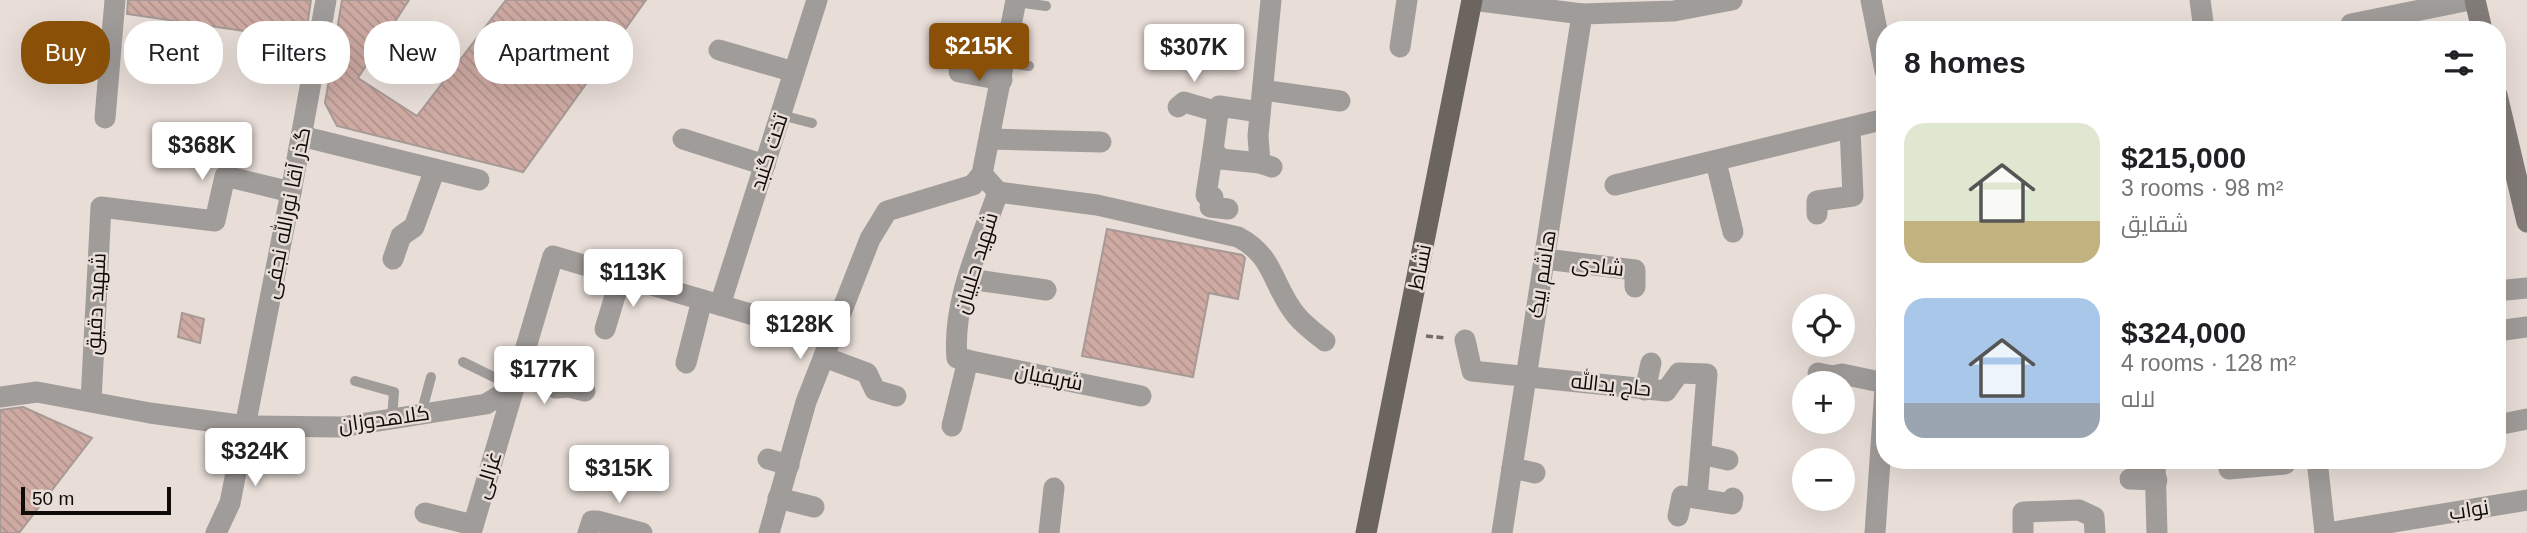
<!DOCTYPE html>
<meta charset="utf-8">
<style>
:root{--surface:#fff;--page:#f2f2f2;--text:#202124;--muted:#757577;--accent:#8a5008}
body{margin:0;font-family:Helvetica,Cairo,sans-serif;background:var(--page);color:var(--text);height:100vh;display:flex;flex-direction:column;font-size:26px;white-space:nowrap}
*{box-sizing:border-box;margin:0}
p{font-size:23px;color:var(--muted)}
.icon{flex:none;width:38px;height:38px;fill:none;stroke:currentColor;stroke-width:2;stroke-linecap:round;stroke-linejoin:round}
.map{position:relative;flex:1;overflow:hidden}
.side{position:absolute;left:1876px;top:21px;width:630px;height:448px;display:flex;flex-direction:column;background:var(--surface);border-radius:28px;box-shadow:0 7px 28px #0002}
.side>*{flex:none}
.banner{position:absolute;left:21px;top:21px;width:665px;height:63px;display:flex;gap:14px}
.tools{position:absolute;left:1792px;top:294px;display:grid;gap:14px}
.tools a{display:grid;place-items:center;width:63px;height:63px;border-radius:50%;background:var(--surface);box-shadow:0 7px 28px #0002;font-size:35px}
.scale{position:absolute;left:21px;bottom:18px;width:150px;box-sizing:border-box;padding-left:7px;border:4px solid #0f0b09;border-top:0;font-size:19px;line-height:24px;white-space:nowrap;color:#0f0b09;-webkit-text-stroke:5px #e8ddd7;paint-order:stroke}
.price{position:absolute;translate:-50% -60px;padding:0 16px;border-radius:7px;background:#fff;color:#222;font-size:23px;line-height:46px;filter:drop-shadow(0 2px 4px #0008)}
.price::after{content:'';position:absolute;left:50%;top:42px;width:21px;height:16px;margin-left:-10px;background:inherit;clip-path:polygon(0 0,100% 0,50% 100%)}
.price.current{background:var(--accent);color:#fff}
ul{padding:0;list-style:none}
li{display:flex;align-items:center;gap:21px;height:175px;padding:0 28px}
li span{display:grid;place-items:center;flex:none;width:196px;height:140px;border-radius:21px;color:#555}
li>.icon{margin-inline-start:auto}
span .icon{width:84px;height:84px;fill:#fffc;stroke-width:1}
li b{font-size:30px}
h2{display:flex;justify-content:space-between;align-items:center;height:84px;padding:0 28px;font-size:30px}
.chip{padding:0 24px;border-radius:28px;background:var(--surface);box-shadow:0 7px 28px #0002;font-size:24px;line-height:63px}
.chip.current{background:var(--accent);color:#fff}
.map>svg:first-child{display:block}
.building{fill:url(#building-back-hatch);stroke:#a69a97;stroke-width:2}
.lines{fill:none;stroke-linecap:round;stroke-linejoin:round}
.path{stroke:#726b67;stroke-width:3.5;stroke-dasharray:7 3.5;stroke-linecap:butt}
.lane{stroke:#a09c99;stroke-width:10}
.street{stroke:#a09c99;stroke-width:21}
.secondary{stroke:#827b77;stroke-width:21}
.primary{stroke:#6c645f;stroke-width:21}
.labels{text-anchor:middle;stroke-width:5;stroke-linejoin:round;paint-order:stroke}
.street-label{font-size:21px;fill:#0f0b09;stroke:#e8ddd7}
</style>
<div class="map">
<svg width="2527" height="533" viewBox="0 0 2527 533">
<defs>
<pattern id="building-back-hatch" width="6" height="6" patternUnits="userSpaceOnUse" patternTransform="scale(1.75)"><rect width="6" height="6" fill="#ceaaa3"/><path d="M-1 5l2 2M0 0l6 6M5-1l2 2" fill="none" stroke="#b0918b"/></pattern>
</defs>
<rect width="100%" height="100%" fill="#e8ddd7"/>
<g class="building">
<path d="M128,0H311L305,40L127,14Z"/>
<path d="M342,0H409L358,78L417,116L506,0H646L523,172L337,126L325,103Z"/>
<path d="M1107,229L1242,255L1245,258L1238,299L1209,293L1193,377L1082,356Z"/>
<path d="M182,313L204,319L200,343L178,337Z"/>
<path d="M23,407L92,438L19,533H0V410Z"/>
</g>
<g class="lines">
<path class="path" d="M1426,336L1446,338"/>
<g class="lane">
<path d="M1016,2L1046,6"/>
<path d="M1005,62L1029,66"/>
<path d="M781,115L812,123"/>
<path d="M463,362L514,387"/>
<path d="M355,381L394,392L392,419"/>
<path d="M421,414L431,377"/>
</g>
<g class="street">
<path d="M1271,0L1258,136L1260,163L1272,167"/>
<path d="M1472,0L1582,14L1674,11L1732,0"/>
<path d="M1871,0L1885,71"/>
<path d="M2200,0L2204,30"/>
<path d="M2351,24L2470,0"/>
<path d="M1400,47L1407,0"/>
<path d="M719,50L794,72"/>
<path d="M959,72L1002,80"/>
<path d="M1263,90L1340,101"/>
<path d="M1178,107L1184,102L1218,112"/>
<path d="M105,118L115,0"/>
<path d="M301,136L479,180"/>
<path d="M683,139L765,165"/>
<path d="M990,139L1101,142"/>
<path d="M1213,150L1206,195L1213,197L1210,207L1228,209"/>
<path d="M1716,162L1733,232"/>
<path d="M1260,163L1221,159L1213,150L1219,106L1260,112"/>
<path d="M982,174L998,192C980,245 952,301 957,358L1141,396"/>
<path d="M1615,185L1885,119"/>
<path d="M998,192L1097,205L1238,237C1275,256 1272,286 1296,315C1304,325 1315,333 1325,341"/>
<path d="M1817,214V201L1853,196L1850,128"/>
<path d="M393,259L401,236L414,227L435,169"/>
<path d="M1545,259L1635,270V287"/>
<path d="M969,279L1046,290"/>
<path d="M2497,291L2527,288"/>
<path d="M720,305L817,0"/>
<path d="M605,329L621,276"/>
<path d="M2497,331L2527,327"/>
<path d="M1465,340L1472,371L1666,391L1679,373L1707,374L1697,498"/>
<path d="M824,357L867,373L875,390L896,396"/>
<path d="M686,363L702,300"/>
<path d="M519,372L556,388L569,387L585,391"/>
<path d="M1818,373L1833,376L1842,374L1885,383"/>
<path d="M1645,390L1651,363"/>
<path d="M0,397L37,392L150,413L246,426L341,427L486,404L514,387"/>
<path d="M91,401L101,207L215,221L225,176L291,192"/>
<path d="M2497,425L2527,419"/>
<path d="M952,426L968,360"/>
<path d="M1701,454L1728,460"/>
<path d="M768,459L789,465"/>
<path d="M2155,460L2157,533"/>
<path d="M2228,460L2229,469L2285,464"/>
<path d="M1512,468L1535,473"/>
<path d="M2318,469L2325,533"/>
<path d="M2130,479L2157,480"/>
<path d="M778,498L814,507"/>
<path d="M425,513L473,525"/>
<path d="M1678,516L1682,496L1732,504L1733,498"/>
<path d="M216,533L230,503L291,192L326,0"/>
<path d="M471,533L553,256L832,338"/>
<path d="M588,533L592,521H597L642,533"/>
<path d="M769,533L806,402L870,239L887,211L973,185L982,174L1016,0"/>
<path d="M1049,533L1054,488"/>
<path d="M1502,533L1582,14"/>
<path d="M1875,533L1885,388"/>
<path d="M2023,533V512L2079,510L2094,517L2095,533"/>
<path d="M2327,533L2527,500"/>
</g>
<g class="secondary">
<path d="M2475,0L2482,30"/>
<path d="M2497,95L2527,222"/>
</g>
<path class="primary" d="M1366,533L1472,0"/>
</g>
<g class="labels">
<g class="street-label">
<text transform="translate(769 152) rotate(-72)" y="7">تخت گنبد</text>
<text transform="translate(287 213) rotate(-79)" y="7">گذر آقا نورالله نجفی</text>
<text transform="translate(976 263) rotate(-73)" y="7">شهید حلبیان</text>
<text transform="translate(1598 266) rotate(7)" y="7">شادی</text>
<text transform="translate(1420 267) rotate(-79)" y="7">نشاط</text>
<text transform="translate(1542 274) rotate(-81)" y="7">هاشم بیک</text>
<text transform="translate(96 304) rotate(-87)" y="7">شهید دقیق</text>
<text transform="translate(1049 377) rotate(11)" y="7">شریفیان</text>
<text transform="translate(1611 385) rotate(6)" y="7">حاج یدالله</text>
<text transform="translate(384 419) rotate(-8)" y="7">کلاهدوزان</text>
<text transform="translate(488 475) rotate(-73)" y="7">غزالی</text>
<text transform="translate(2469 510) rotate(-9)" y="7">نواب</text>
</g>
</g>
</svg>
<div class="tools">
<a><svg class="icon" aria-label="locate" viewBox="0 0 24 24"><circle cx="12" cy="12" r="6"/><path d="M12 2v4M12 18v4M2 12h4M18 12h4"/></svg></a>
<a>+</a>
<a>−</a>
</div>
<div class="scale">50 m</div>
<b class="price current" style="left:979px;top:83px">$215K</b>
<b class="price" style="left:1194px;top:84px">$307K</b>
<b class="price" style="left:202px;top:182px">$368K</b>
<b class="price" style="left:633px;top:309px">$113K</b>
<b class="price" style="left:800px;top:361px">$128K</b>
<b class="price" style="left:544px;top:406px">$177K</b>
<b class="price" style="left:255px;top:488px">$324K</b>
<b class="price" style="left:619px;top:505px">$315K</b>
<div class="banner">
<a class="chip current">Buy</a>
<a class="chip">Rent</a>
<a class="chip">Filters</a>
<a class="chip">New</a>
<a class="chip">Apartment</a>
</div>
<section class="side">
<h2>8 homes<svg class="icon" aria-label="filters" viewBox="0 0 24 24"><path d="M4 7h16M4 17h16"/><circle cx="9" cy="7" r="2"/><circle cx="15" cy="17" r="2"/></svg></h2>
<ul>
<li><span style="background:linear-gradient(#dfe7d0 70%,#c2b280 0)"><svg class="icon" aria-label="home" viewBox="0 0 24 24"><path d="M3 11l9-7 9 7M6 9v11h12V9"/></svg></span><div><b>$215,000</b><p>3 rooms · 98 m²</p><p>شقایق</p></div></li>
<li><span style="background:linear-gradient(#a9c7e8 75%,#9aa5b1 0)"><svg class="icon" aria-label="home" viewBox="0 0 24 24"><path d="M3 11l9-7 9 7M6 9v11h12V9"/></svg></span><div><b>$324,000</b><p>4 rooms · 128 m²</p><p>لاله</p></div></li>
</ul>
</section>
</div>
